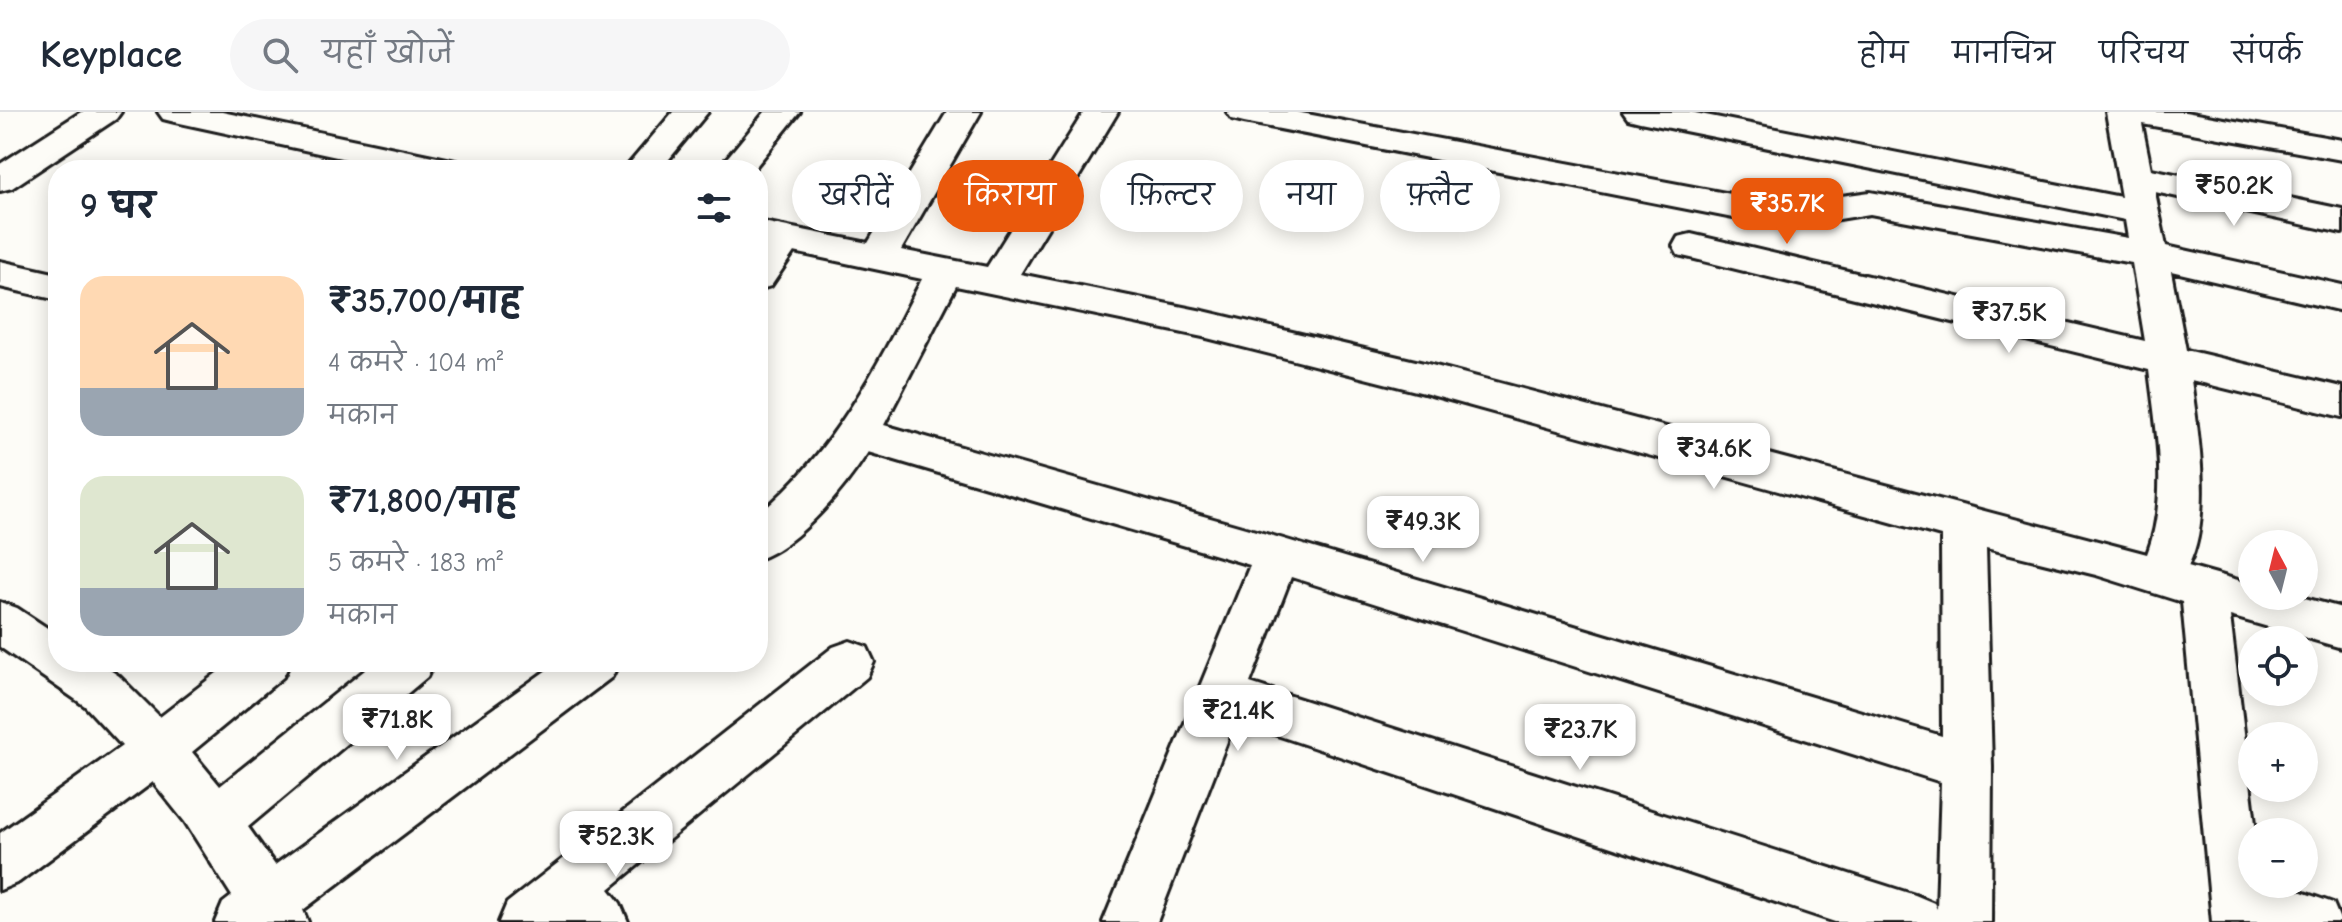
<!DOCTYPE html>
<html lang="hi">
<meta charset="utf-8">
<style>
:root{--surface:#fff;--page:#f6f6f7;--text:#1f2937;--muted:#747a83;--line:#e0e1e3;--accent:#ea580c}
body{margin:0;font-family:"Comic Neue","Playpen Sans Deva",sans-serif;background:var(--page);color:var(--text);height:100vh;display:flex;flex-direction:column;font-size:30px;white-space:nowrap}
*{box-sizing:border-box;margin:0}
p{font-size:26px;color:var(--muted)}
.icon{flex:none;width:44px;height:44px;fill:none;stroke:currentColor;stroke-width:2;stroke-linecap:round;stroke-linejoin:round}
.map{position:relative;flex:1;overflow:hidden}
.side{position:absolute;left:48px;top:48px;width:720px;height:512px;display:flex;flex-direction:column;background:var(--surface);border-radius:32px;box-shadow:0 4px 20px #0003}
.side>*{flex:none}
.top-card{position:absolute;left:792px;top:48px;width:760px;height:72px;display:flex;gap:16px}
.needle{width:52px;rotate:353deg}
.buttons{position:absolute;left:2238px;top:418px;display:grid;gap:16px}
.buttons a{display:grid;place-items:center;width:80px;height:80px;border-radius:50%;background:var(--surface);box-shadow:0 4px 20px #0003;font-size:40px}
.price{position:absolute;translate:-50% -68px;padding:0 18px;border-radius:16px;background:#fff;color:#222;font-size:26px;line-height:52px;filter:drop-shadow(0 2px 4px #0008)}
.price::after{content:'';position:absolute;left:50%;top:48px;width:24px;height:18px;margin-left:-12px;background:inherit;clip-path:polygon(0 0,100% 0,50% 100%)}
.price.selected{background:var(--accent);color:#fff}
ul{padding:0;list-style:none}
li{display:flex;align-items:center;gap:24px;height:200px;padding:0 32px}
li span{display:grid;place-items:center;flex:none;width:224px;height:160px;border-radius:24px;color:#555}
li>.icon{margin-inline-start:auto}
span .icon{width:96px;height:96px;fill:#fffc;stroke-width:1}
li b{font-size:34px}
h2{display:flex;justify-content:space-between;align-items:center;height:96px;padding:0 32px;font-size:34px}
.tag{padding:0 28px;border-radius:36px;background:var(--surface);box-shadow:0 4px 20px #0003;font-size:28px;line-height:72px}
.tag.selected{background:var(--accent);color:#fff}
header{display:flex;align-items:center;gap:48px;box-sizing:border-box;height:112px;padding:0 40px;background:var(--surface);border-bottom:2px solid var(--line)}
header strong{font-size:38px}
nav{display:flex;gap:44px;margin-inline-start:auto;font-size:28px}
.search{width:560px;height:72px;background:var(--page);display:flex;align-items:center;gap:20px;box-sizing:border-box;padding:0 28px;border-radius:44px;color:var(--muted);font-size:30px}
.map>svg:first-child{display:block}
.lines{fill:none;stroke-linecap:round;stroke-linejoin:round}
.minor-casing{stroke:#1c1c1c;stroke-width:6}
.minor{fill:#fdfcf7;fill-rule:evenodd}
</style>
<header>
<strong>Keyplace</strong>
<div class="search"><svg class="icon" aria-label="search" viewBox="0 0 24 24"><circle cx="10" cy="10" r="6"/><path d="M15 15l6 6"/></svg>यहाँ खोजें</div>
<nav><a>होम</a><a>मानचित्र</a><a>परिचय</a><a>संपर्क</a></nav>
</header>
<div class="map">
<svg width="2342" height="810" viewBox="0 0 2342 810">
<rect width="100%" height="100%" fill="#fdfcf7"/>
<filter id="ink" filterUnits="userSpaceOnUse"><feTurbulence type="fractalNoise" baseFrequency=".0125" numOctaves="2"/><feDisplacementMap in="SourceGraphic" scale="16" xChannelSelector="R" yChannelSelector="G"/><feConvolveMatrix kernelMatrix="1 2 1 2 8 2 1 2 1" color-interpolation-filters="sRGB"/></filter>
<g filter="url(#ink)">
<g class="lines">
<g class="minor-casing">
<g id="minor">
<path d="M81,0H121L116,7L12,76L0,79V52Z"/>
<path d="M158,0H222L447,47L459,50L464,58H397L175,10L163,7Z"/>
<path d="M673,0H708L660,58H624Z"/>
<path d="M765,0H800L753,58H717Z"/>
<path d="M947,0H981L901,138L987,155L1084,0H1118L1020,162L1203,199L1424,251L2147,442C2169,385 2156,317 2149,258L1691,146L1678,143L1673,134L1678,125L1691,122L2145,229L2132,151L1870,102L1784,116L1244,10L1232,7L1227,0H1296L1784,92L1870,80L2128,126L2125,108L1640,10L1628,7L1623,0H1690L2121,85L2106,0H2185L2342,28V48L2142,12L2151,57L2342,97V121L2155,80L2166,134L2342,173V199L2171,159L2186,238L2342,275V305L2191,268C2198,320 2213,405 2188,454L2252,472V484H2297L2342,496V536L2230,504L2256,720H2252V772H2279L2333,791L2341,810H2212L2182,490L2096,463L1986,436L1992,655L1991,810H1835L1235,609L1157,810H1103L1250,453L868,340C845,376 799,433 758,447V403C835,339 877,255 922,167L794,140L771,174L758,178V138L761,133H758V109L868,131ZM956,174L1203,225L1424,281L1941,424L1942,624L1277,425L884,313ZM1291,465L1941,670L1937,797L1934,791L1915,783L1250,571Z"/>
<path d="M0,149L58,162V188L0,175Z"/>
<path d="M0,490L17,496L58,523V550H98L119,564L160,605L231,550H290L283,565L192,640L220,674L375,550H434L427,565L248,715L275,753L558,550H619L612,565L303,798L308,810H215L223,791L232,784L185,710L153,670L19,770L0,778V721L122,634L85,594L0,535Z"/>
<path d="M850,529L867,535L874,550L867,565L609,777L620,791L628,810H499L507,791L833,535Z"/>
</g>
</g>
<use href="#minor" class="minor"/>
</g>
</g>
</svg>
<div class="buttons">
<a><svg class="needle" viewBox="-14 -14 28 28"><path d="M0-13l5 13h-10z" fill="#e53935"/><path d="M0 13l5-13h-10z" fill="#747a83"/></svg></a>
<a><svg class="icon" aria-label="locate" viewBox="0 0 24 24"><circle cx="12" cy="12" r="6"/><path d="M12 2v4M12 18v4M2 12h4M18 12h4"/></svg></a>
<a>+</a>
<a>−</a>
</div>
<b class="price" style="left:2234px;top:116px">₹50.2K</b>
<b class="price selected" style="left:1787px;top:134px">₹35.7K</b>
<b class="price" style="left:2009px;top:243px">₹37.5K</b>
<b class="price" style="left:1714px;top:379px">₹34.6K</b>
<b class="price" style="left:1423px;top:452px">₹49.3K</b>
<b class="price" style="left:1238px;top:641px">₹21.4K</b>
<b class="price" style="left:397px;top:650px">₹71.8K</b>
<b class="price" style="left:1580px;top:660px">₹23.7K</b>
<b class="price" style="left:616px;top:767px">₹52.3K</b>
<div class="top-card">
<a class="tag">खरीदें</a>
<a class="tag selected">किराया</a>
<a class="tag">फ़िल्टर</a>
<a class="tag">नया</a>
<a class="tag">फ़्लैट</a>
</div>
<section class="side">
<h2>9 घर<svg class="icon" aria-label="filters" viewBox="0 0 24 24"><path d="M4 7h16M4 17h16"/><circle cx="9" cy="7" r="2"/><circle cx="15" cy="17" r="2"/></svg></h2>
<ul>
<li><span style="background:linear-gradient(#ffd9b3 70%,#9aa5b1 0)"><svg class="icon" aria-label="home" viewBox="0 0 24 24"><path d="M3 11l9-7 9 7M6 9v11h12V9"/></svg></span><div><b>₹35,700/माह</b><p>4 कमरे · 104 m²</p><p>मकान</p></div></li>
<li><span style="background:linear-gradient(#dfe7d0 70%,#9aa5b1 0)"><svg class="icon" aria-label="home" viewBox="0 0 24 24"><path d="M3 11l9-7 9 7M6 9v11h12V9"/></svg></span><div><b>₹71,800/माह</b><p>5 कमरे · 183 m²</p><p>मकान</p></div></li>
</ul>
</section>
</div>
